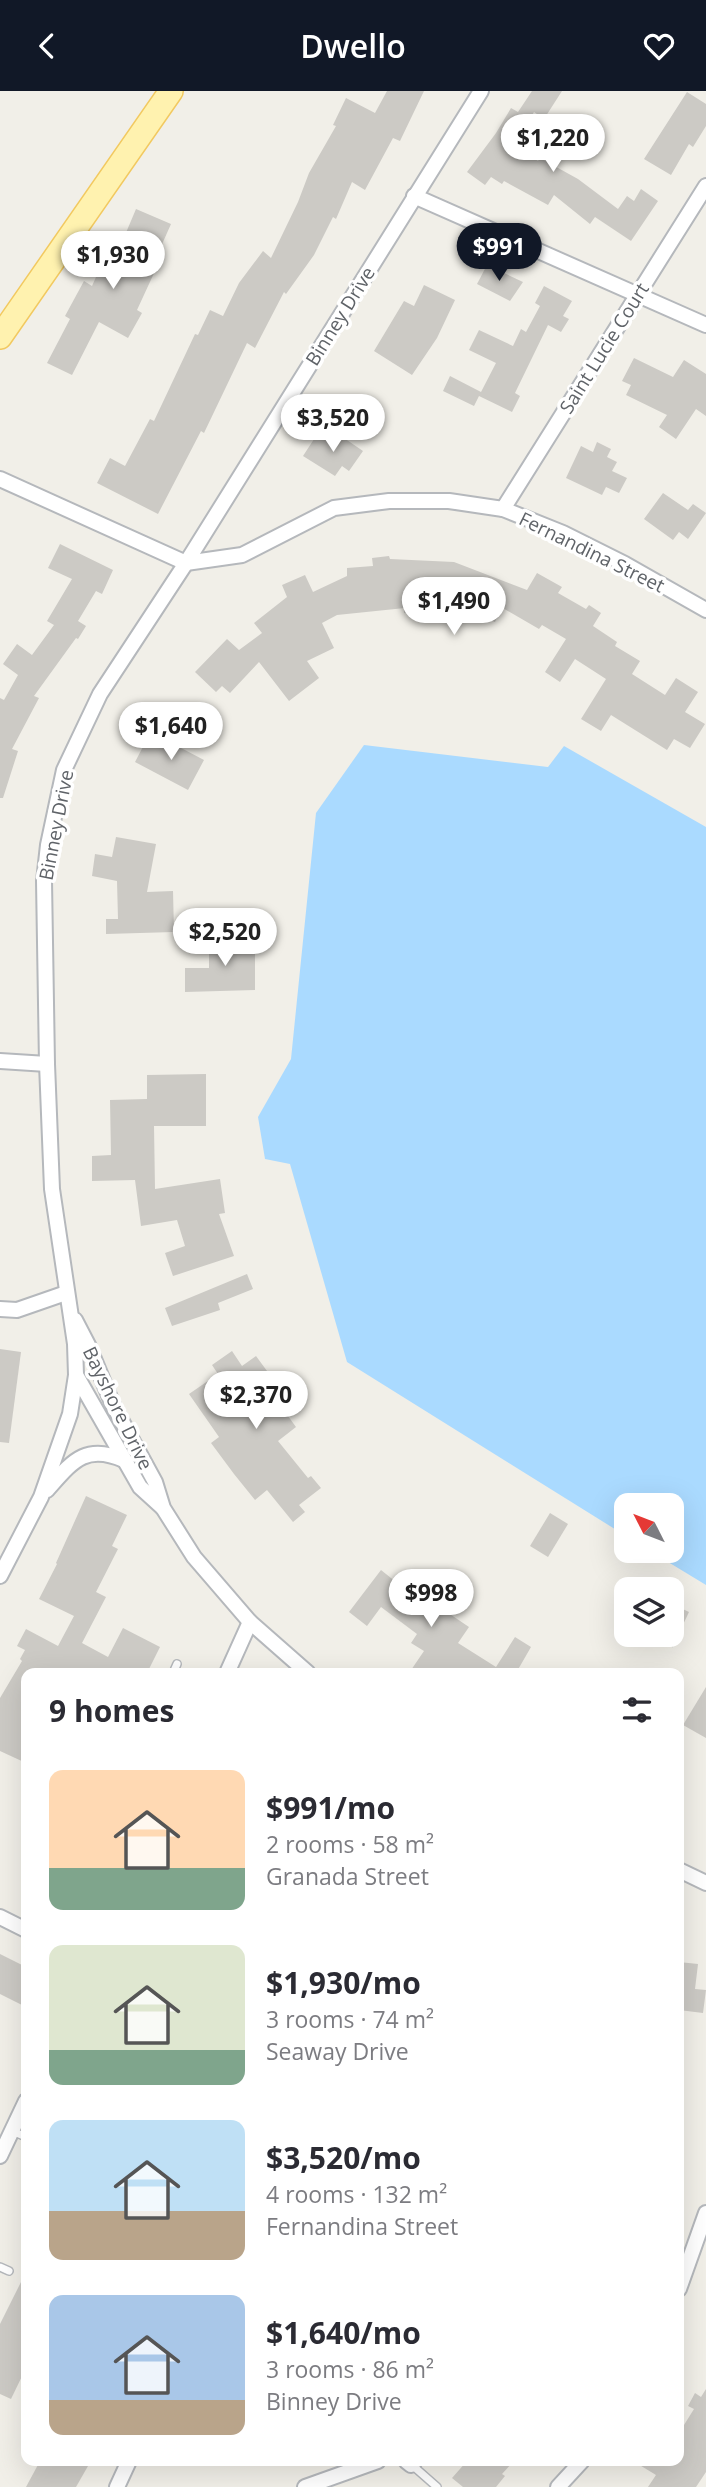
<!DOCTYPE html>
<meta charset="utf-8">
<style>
:root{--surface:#fff;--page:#f7f7f7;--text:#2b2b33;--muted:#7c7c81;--accent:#111827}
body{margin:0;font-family:"Open Sans",sans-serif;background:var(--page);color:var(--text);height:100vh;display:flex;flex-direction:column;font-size:26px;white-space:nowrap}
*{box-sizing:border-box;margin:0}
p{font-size:23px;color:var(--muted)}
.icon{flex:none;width:38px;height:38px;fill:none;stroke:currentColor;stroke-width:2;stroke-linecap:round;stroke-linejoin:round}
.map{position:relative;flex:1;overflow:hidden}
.side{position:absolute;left:21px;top:1577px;width:663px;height:798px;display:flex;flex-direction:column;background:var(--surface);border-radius:14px;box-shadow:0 7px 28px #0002}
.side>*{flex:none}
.needle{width:46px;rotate:312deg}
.controls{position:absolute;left:614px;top:1402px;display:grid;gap:14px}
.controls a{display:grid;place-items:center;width:70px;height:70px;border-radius:14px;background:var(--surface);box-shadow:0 7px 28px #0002;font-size:35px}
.price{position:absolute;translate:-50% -60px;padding:0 16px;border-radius:24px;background:#fff;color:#222;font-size:23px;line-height:46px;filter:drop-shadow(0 2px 4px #0008)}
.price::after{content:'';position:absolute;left:50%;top:42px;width:21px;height:16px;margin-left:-10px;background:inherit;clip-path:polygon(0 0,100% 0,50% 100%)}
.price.active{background:var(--accent);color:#fff}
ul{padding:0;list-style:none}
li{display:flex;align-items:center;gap:21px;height:175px;padding:0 28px}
li span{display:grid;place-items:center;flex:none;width:196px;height:140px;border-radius:14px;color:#555}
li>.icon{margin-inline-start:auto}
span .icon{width:84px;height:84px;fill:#fffc;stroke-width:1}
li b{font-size:30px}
h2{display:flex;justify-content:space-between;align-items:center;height:84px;padding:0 28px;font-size:30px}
header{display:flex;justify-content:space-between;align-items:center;height:91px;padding:0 28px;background:var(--accent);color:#fff;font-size:32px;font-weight:600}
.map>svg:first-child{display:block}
.water{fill:#aadaff}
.building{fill:#cccac5}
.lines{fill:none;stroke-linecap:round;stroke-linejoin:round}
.lane-casing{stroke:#b5b8bc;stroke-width:10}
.street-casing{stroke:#b5b8bc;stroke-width:18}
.primary-casing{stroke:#f2c960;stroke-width:26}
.lane{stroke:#fff;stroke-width:7}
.street{stroke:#fff;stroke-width:14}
.primary{stroke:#fff2af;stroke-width:23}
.labels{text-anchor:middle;stroke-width:7;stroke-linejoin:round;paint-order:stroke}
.street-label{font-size:19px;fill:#5f6368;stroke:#fff}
</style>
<header><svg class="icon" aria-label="back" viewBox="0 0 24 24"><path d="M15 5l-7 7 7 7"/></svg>Dwello<svg class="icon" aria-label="heart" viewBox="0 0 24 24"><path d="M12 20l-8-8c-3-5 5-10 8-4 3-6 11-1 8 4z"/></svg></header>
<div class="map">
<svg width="706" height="2396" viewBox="0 0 706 2396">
<rect width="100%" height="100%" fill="#f1efe8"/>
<path class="water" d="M364,654L548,676L564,655L706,736V1494L650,1460H672V1414H626V1445L347,1271L290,1073L265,1068L258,1026L291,968L316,722Z"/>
<g class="building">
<path d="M387,0H424L400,50L393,47L365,99L352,91L336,128L333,126L314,164L286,203L284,201L255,257L247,252L204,342L201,340L158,423L97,392L110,367L125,375L150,328L154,330L195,243L198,244L210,219L223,225L239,192L263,160L271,167L298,111L309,82L336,35L333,34L346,7L375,22Z"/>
<path d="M532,0H562L544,28L534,21L514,54L538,70L540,67L578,88L618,118L627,105L634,110L641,98L658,110L631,150L595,126L590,133L554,104L548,114L504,90L502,93L491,86L485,94L467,81L496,42L511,17L518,21Z"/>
<path d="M687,1L706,13V35L693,56L689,53L671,84L644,68Z"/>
<path d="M136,118L171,133L151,178L155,180L137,219L142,222L128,247L99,231L72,284L47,272L70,228L65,225L84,190L92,195L108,159L117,163Z"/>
<path d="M487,174L523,191L510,210L477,193Z"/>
<path d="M424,194L455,209L437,247L412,284L374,260L404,210L414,215Z"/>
<path d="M544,195L572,210L563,225L569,228L561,241L548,234L515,302L520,305L512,321L479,305L474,315L443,300L450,285L481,301L496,272L469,259L479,239L513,255L521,238L526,241L540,215L535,212Z"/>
<path d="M634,267L673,286L684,269L706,283V325L696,318L676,348L659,336L667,324L626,304L631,294L622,290Z"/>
<path d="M318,342L336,353L341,345L363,360L349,380L342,375L335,385L303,365Z"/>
<path d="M597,351L611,358L607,366L617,371L612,380L627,387L619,402L606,396L602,404L566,387L581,355L593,361Z"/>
<path d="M663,402L688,419L693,413L706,422L688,448L679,441L673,449L644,428Z"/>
<path d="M60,453L113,479L102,503L96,500L78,530L86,535L78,548L76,547L34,605L39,607L12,658L18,660L3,707H0V607L4,609L18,584L3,573L17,553L32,564L54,534L47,530L72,488L48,477Z"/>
<path d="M389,465L390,468L454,471L527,499L537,482L562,496L558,502L586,518L589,514L601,522L593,535L617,551L615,555L640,570L632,583L665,604L676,587L698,601L685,621L705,633L690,657L674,648L667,659L611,624L601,640L581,628L606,588L575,568L560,591L545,581L566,548L542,534L539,538L501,516L495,531L450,513L449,524L404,522L405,517L337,524L322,532L334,557L307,570L319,587L289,610L259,571L230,602L222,595L216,601L195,581L227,548L239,559L262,542L254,532L287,506L282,494L305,484L313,501L347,485V477L373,475L372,467Z"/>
<path d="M162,647L204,669L188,699L135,671L146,650L158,656Z"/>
<path d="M116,746L156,753L147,801L173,800L174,841L106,843V828H118L117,790L92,785L95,763L112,766Z"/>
<path d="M209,849H255V899L185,901V877H209Z"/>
<path d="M206,983V1035H154L155,1098L220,1088L225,1122L219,1123L234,1165L173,1185L165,1162L185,1155L177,1129L141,1135L135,1089L92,1090V1065L111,1064L110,1009L147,1008V984Z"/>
<path d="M247,1183L253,1198L218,1212L220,1219L172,1235L165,1217Z"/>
<path d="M0,1258L21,1261L9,1352L0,1351Z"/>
<path d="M232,1260L242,1275L256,1265L281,1299L291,1291L306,1311L288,1325L296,1336L278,1350L308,1387L311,1385L321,1397L299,1414L305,1421L293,1431L267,1399L255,1409L234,1383L211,1352L219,1346L189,1303L218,1283L212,1274Z"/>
<path d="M86,1405L127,1424L112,1455L118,1458L96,1501L106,1506L82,1552L108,1566L123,1537L160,1556L147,1582H26V1672L0,1660V1607L22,1570L20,1568L25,1559L17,1555L26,1538L58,1555L74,1525L39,1508L57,1473L56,1472Z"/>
<path d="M550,1422L568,1433L548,1466L530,1455Z"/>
<path d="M381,1479L396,1491L404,1481L430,1501L426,1507L469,1536L458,1552L496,1576L515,1546L531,1556L516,1582H409L424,1560L411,1552L417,1543L381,1516L367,1535L349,1521Z"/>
<path d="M672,1513L689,1521L672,1557Z"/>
<path d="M706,1596V1647L683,1634Z"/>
<path d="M0,1863L26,1876V1916L0,1903Z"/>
<path d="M679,1871L698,1873L695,1898L706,1899L703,1922L679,1919Z"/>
<path d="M26,2181V2277L11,2308L0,2303V2233Z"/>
<path d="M706,2298V2381L696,2396H648L656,2384L633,2370H679V2342L694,2318L688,2315L695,2302L701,2306Z"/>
<path d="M40,2370H78L88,2375L76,2396H26Z"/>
<path d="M467,2370H514L502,2383L505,2385L496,2396H463L452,2387Z"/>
</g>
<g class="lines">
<g class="lane-casing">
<g id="lane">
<path d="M173,1582L177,1573"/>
<path d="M12,2040L26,2046"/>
<path d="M0,2176L9,2180"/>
<path d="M412,2374L437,2396"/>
</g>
</g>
<g class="street-casing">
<g id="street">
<path d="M414,105L706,234"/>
<path d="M0,388L186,472L242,464L334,417L389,410H449L503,418L563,442L625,473L706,519"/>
<path d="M503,418L706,95"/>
<path d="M0,970L47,973"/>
<path d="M0,1218L17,1219L66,1202"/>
<path d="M75,1229L89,1256L113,1314L155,1391L163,1417L194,1466L250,1531L308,1582"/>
<path d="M76,1284L140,1396L162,1416"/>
<path d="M47,1399C72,1371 85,1352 124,1369"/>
<path d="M0,1485L41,1406L70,1323L76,1284L75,1253L52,1098L47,973L44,790L48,754L64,679L100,603L186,472L481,0"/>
<path d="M227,1582L250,1531"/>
<path d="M679,1779L706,1792"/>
<path d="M0,1826L26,1839"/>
<path d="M0,2065L26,2010"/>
<path d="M679,2198L706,2122"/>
<path d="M406,2370L411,2374L415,2370"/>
<path d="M117,2396L129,2370"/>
<path d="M305,2396L378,2370"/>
<path d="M558,2396L582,2370"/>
</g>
</g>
<g class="primary-casing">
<path id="primary" d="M0,246L171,0"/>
</g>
<use href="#lane" class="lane"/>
<use href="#street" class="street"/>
<use href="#primary" class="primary"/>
</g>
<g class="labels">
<g class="street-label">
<text transform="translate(340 225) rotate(-58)" y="7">Binney Drive</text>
<text transform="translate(604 257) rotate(-58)" y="7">Saint Lucie Court</text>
<text transform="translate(592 461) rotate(26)" y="7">Fernandina Street</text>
<text transform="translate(56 734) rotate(-79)" y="7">Binney Drive</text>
<text transform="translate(118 1317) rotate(64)" y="7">Bayshore Drive</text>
</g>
</g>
</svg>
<div class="controls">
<a><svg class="needle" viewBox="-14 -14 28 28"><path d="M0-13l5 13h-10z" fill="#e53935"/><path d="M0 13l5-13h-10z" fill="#7c7c81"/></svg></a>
<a><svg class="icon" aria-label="layers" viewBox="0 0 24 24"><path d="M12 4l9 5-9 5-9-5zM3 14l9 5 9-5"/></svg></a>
</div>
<b class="price" style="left:553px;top:83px">$1,220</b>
<b class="price active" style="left:499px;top:192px">$991</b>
<b class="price" style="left:113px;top:200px">$1,930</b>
<b class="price" style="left:333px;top:363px">$3,520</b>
<b class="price" style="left:454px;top:546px">$1,490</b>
<b class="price" style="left:171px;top:671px">$1,640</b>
<b class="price" style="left:225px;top:877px">$2,520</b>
<b class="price" style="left:256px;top:1340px">$2,370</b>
<b class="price" style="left:431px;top:1538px">$998</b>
<section class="side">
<h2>9 homes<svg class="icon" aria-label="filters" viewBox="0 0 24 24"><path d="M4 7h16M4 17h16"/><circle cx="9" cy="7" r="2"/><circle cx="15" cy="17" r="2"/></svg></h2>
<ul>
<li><span style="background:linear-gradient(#ffd9b3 70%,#7fa58c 0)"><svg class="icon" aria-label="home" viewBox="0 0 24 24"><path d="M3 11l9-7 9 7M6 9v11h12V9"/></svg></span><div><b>$991/mo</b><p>2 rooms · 58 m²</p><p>Granada Street</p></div></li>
<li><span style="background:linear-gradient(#dfe7d0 75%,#7fa58c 0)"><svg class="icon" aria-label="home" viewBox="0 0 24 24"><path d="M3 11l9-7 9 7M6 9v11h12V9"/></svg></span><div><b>$1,930/mo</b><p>3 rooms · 74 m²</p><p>Seaway Drive</p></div></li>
<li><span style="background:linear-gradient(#bfe0f5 65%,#b9a48a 0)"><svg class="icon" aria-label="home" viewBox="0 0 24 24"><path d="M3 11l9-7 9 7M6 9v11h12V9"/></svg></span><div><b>$3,520/mo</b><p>4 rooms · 132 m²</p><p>Fernandina Street</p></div></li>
<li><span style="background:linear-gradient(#a9c7e8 75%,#b9a48a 0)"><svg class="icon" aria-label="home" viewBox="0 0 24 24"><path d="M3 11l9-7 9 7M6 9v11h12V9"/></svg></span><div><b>$1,640/mo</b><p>3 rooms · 86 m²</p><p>Binney Drive</p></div></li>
</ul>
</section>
</div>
